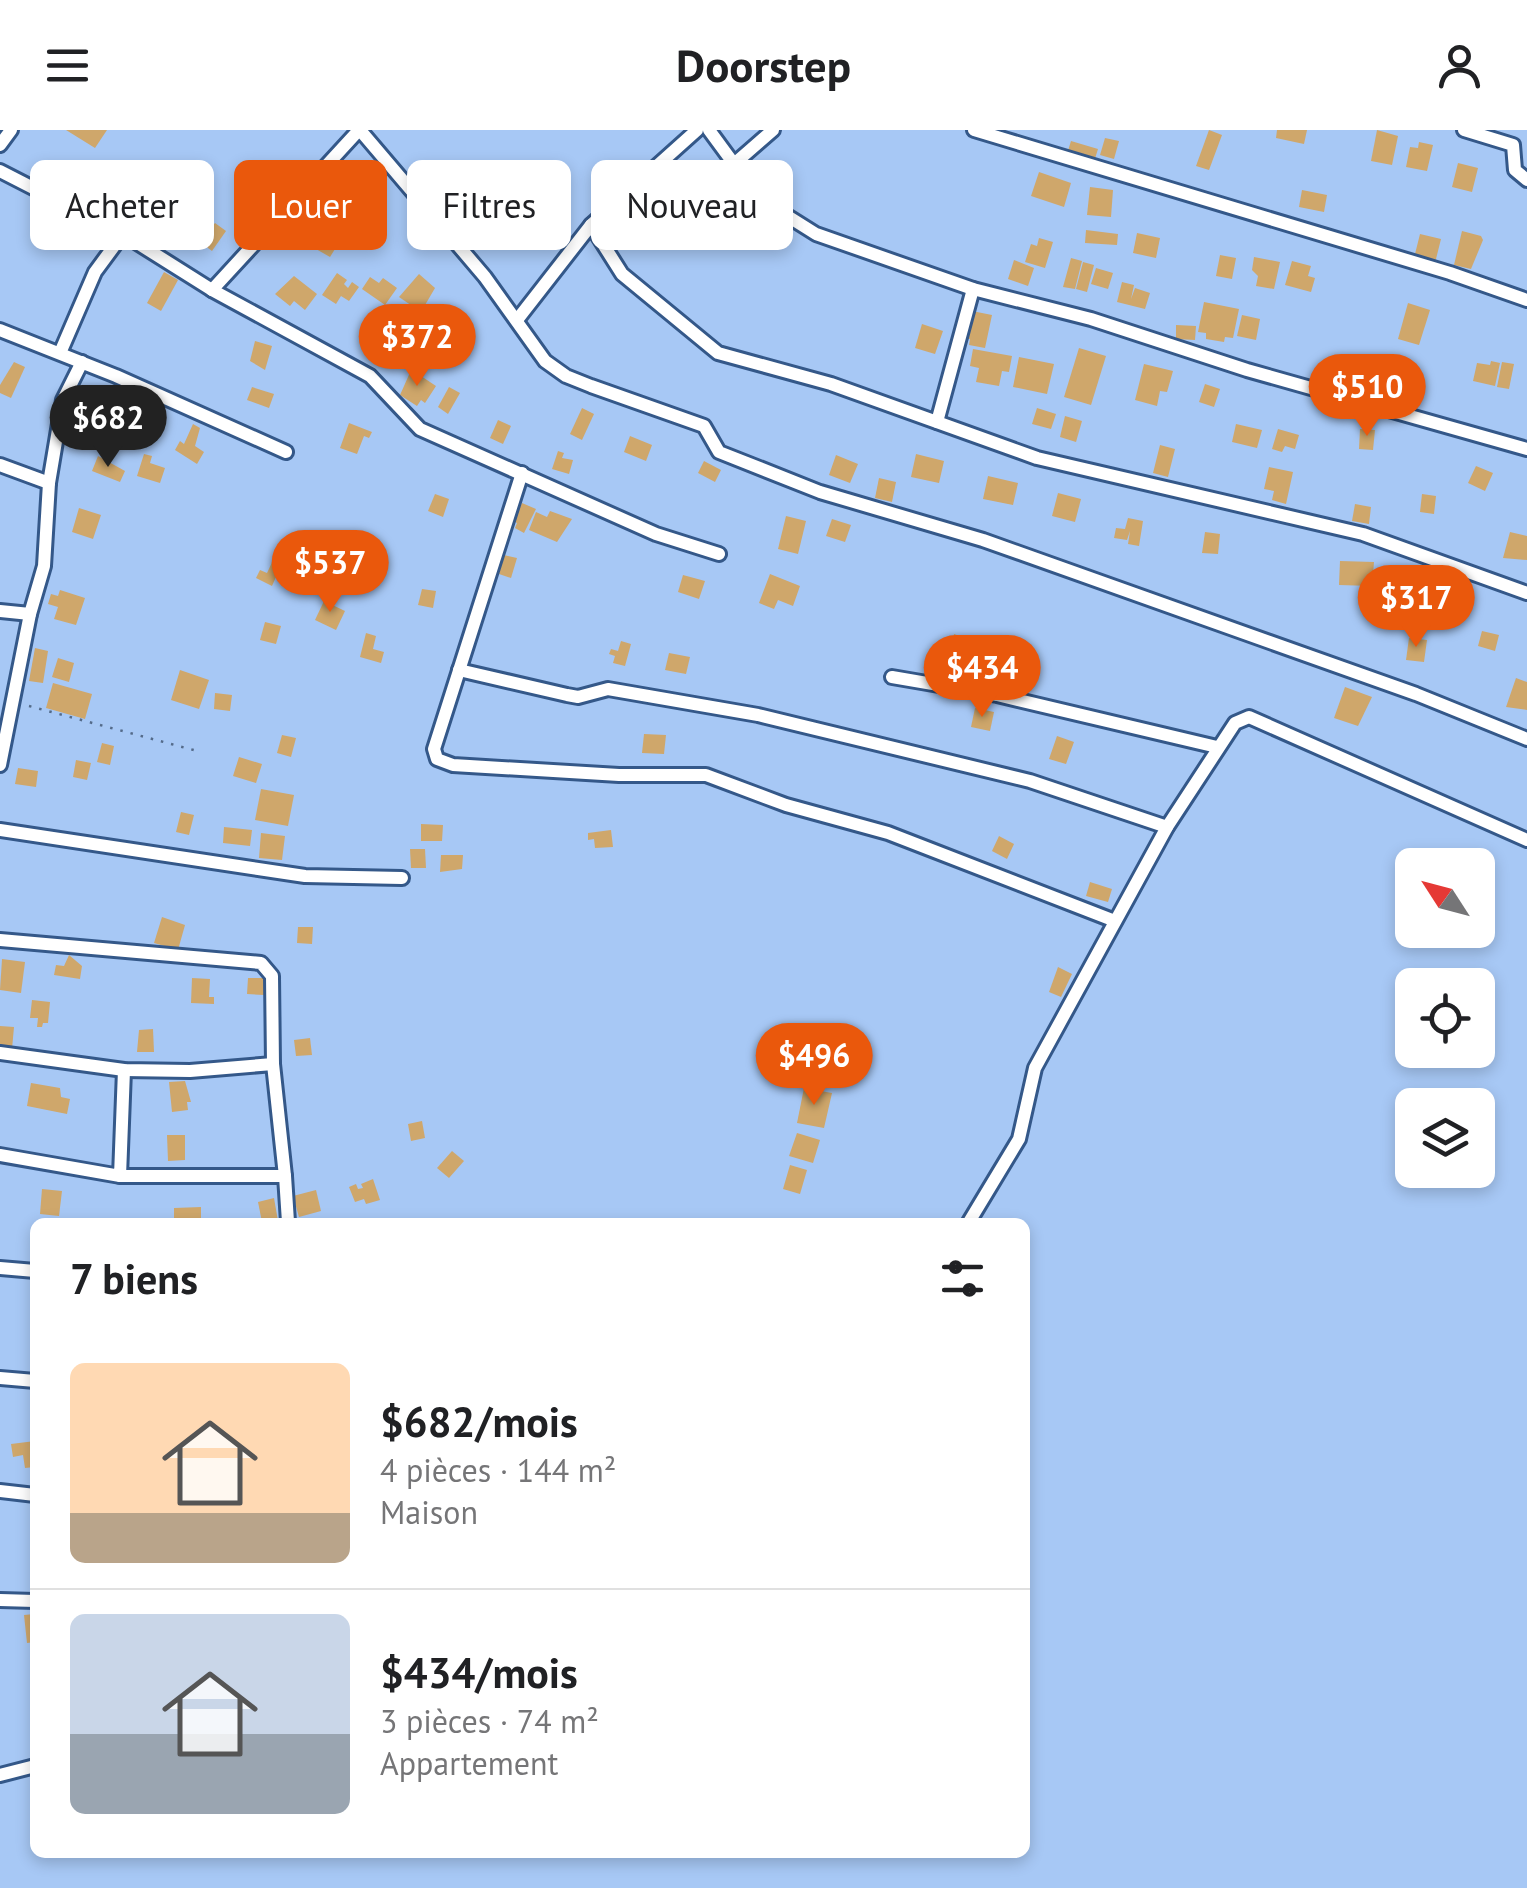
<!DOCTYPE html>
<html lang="fr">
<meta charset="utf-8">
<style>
:root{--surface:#fff;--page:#f2f2f2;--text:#202124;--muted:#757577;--line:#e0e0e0;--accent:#ea580c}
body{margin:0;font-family:"PT Sans",sans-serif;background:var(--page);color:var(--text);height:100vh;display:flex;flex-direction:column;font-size:38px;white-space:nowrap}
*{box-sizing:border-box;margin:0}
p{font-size:32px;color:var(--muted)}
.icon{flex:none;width:55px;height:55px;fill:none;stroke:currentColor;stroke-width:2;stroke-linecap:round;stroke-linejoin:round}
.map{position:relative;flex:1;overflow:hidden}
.drawer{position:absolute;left:30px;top:1088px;width:1000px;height:640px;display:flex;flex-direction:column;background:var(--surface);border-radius:15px;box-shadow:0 5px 15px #0003}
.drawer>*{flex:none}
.hud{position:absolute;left:30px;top:30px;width:1000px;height:90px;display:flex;gap:20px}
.needle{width:65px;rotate:306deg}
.controls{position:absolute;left:1395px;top:718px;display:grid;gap:20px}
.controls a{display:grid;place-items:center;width:100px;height:100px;border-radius:15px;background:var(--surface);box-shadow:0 5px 15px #0003;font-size:50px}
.price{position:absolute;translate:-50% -85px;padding:0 22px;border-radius:35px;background:var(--accent);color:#fff;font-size:32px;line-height:65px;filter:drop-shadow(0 2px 5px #0008)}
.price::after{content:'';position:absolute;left:50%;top:60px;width:30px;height:22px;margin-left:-15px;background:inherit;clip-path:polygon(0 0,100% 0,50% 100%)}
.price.current{background:#222;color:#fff}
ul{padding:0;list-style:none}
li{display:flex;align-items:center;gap:30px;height:250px;padding:0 40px}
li+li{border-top:2px solid var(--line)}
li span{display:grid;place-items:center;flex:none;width:280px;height:200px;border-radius:15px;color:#555}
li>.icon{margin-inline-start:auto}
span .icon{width:120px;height:120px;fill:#fffc;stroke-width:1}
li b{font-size:42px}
h2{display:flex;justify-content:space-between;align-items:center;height:120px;padding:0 40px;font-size:42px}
.chip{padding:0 35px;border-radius:15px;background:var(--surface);box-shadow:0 5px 15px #0003;font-size:35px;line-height:90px}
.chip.current{background:var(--accent);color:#fff}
header{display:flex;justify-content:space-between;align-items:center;height:130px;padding:0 40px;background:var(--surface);font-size:45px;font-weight:800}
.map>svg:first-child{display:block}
.building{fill:#cfa76b}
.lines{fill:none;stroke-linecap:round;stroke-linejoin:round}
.street-casing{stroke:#345889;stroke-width:18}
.path{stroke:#546b8a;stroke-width:2.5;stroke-dasharray:2.5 8;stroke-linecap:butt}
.street{stroke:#fff;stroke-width:12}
</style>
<header><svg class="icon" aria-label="menu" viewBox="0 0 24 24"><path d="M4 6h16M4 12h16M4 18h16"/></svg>Doorstep<svg class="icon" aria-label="person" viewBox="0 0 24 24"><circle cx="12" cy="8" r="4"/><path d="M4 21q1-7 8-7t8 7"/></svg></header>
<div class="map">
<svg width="1527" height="1758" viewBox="0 0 1527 1758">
<rect width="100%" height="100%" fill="#a7c8f5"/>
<g class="building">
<path d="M66,0H107L95,18Z"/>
<path d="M1209,0L1222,5L1209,40L1196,36Z"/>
<path d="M1277,0H1307L1304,14L1276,8Z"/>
<path d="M1377,0L1398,6L1392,35L1371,31Z"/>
<path d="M1105,8L1119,11L1114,29L1100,25Z"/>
<path d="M1071,11L1098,19L1092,38L1065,30Z"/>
<path d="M1419,12L1433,15L1427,41L1406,37L1410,17L1418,18Z"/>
<path d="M1458,33L1478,38L1472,62L1452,57Z"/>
<path d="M1039,42L1071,53L1064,77L1031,66Z"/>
<path d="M93,46L112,52L108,67L88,60Z"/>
<path d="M1090,57L1113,60L1111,87L1087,85Z"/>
<path d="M1302,60L1327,65L1324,82L1299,77Z"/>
<path d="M194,63L202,69L199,74L205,78L196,90L182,81Z"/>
<path d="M215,93L226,101L212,121L200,112Z"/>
<path d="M1086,100L1118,104L1117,115L1085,113Z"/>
<path d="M1462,101L1481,106L1483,110L1471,139L1454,135Z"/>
<path d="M325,102L340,111L330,127L316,119Z"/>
<path d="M1137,103L1160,108L1156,128L1133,123Z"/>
<path d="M1420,104L1441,109L1435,133L1414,128Z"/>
<path d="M1039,108L1053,112L1045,138L1025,132L1031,114L1037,116Z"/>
<path d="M1220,125L1236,128L1232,149L1216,146Z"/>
<path d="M1254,127L1280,132L1274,159L1256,156L1258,146L1252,140Z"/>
<path d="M1071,128L1082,131L1075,159L1063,157Z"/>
<path d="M1014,130L1034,138L1028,156L1008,149Z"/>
<path d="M1292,131L1311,136L1308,146L1315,148L1311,162L1285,155Z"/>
<path d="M1083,132L1094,135L1087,162L1076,159Z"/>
<path d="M1096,138L1113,143L1108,159L1091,154Z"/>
<path d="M164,142L178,150L161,181L147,173Z"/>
<path d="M337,143L347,150L344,154L348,158L352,152L359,157L349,171L341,166L336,174L322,165Z"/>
<path d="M419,144L435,158L421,182L399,167Z"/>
<path d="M294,146L317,164L305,180L294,171L290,176L275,164Z"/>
<path d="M370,147L379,153L383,148L397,158L385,175L362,159Z"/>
<path d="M1122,152L1134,155L1131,169L1135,158L1150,163L1145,179L1117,172Z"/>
<path d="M1204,172L1239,179L1233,208L1225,207L1224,212L1206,209V203L1198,202Z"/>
<path d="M1408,173L1430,180L1419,215L1398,209Z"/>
<path d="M962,179L992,185L985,218L969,215L970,209L963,208Z"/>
<path d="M1242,185L1260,189L1256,210L1237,206Z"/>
<path d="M922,194L943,201L935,224L915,218Z"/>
<path d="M1176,195L1196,196L1195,210L1176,209Z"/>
<path d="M370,198L383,207L370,226L365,222L370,214L362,209Z"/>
<path d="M255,211L272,216L265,240L250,231Z"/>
<path d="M1079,218L1106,226L1091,275L1064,267Z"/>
<path d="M973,219L1012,226L1009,242L1002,241L999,256L976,252L979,238L970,236Z"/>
<path d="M1019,227L1054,234L1047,264L1013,257Z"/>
<path d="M1491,231L1500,233L1495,256L1473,251L1477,233L1490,235Z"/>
<path d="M14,232L25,237L11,268L0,263V255Z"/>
<path d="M1502,232L1514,234L1509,259L1497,257Z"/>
<path d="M1352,233L1367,235L1363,262L1349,260Z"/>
<path d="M1144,234L1173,241L1167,262L1160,261L1157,276L1135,270Z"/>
<path d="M412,238L417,242L413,247L419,250L421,246L436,256L425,273L421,270L417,276L400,265Z"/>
<path d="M1205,254L1220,259L1214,277L1199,272Z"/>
<path d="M252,257L274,264L269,278L247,270Z"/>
<path d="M449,257L460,263L448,284L438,277Z"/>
<path d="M582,278L594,284L582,310L570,304Z"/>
<path d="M1037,278L1056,284L1051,299L1032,294Z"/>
<path d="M1065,286L1082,291L1076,312L1060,307Z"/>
<path d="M498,290L511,296L503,314L490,308Z"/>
<path d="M349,293L372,302L369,308L364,306L357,324L340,318Z"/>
<path d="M193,294L200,298L195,316L204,322L197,334L175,320L180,311L184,314Z"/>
<path d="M1236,294L1262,300L1257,318L1232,312Z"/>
<path d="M1278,299L1299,305L1295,319L1285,316L1282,322L1272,319Z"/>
<path d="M1360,299L1375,300L1373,320L1359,319Z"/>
<path d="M630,306L652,315L646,331L624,322Z"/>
<path d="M1160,315L1175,319L1168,347L1153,343Z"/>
<path d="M558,321L564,323L562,328L573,330L569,344L552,339Z"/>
<path d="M144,324L152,326L150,333L165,338L160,353L137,346Z"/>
<path d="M916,324L944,331L939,353L911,347Z"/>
<path d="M836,325L858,334L850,353L829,345Z"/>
<path d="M98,326L125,341L120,352L92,341Z"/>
<path d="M704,331L721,340L715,352L698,343Z"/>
<path d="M1476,336L1493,343L1485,361L1468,353Z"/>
<path d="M1269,337L1293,342L1286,374L1272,370L1274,361L1264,359Z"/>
<path d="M988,346L1018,353L1013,375L983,369Z"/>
<path d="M879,348L896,352L892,372L875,368Z"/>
<path d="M1058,363L1081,369L1075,392L1052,386Z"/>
<path d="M435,364L449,369L443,387L428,381Z"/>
<path d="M1422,364L1436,366L1434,384L1420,382Z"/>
<path d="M522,373L536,379L524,403L515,398L517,393L513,391Z"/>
<path d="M1355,374L1371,377L1369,394L1352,391Z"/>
<path d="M79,378L101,385L93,409L72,402Z"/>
<path d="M550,381L572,389L557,412L529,400L536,382L547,387Z"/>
<path d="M786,386L806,391L798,424L778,419Z"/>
<path d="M1128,388L1143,391L1139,416L1128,414L1130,401L1127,410L1114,408L1116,398L1125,399Z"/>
<path d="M832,389L851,395L845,412L826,406Z"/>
<path d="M1205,402L1220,404L1218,424L1202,423Z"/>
<path d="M1510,402L1527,406V430L1503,428Z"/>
<path d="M504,425L517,428L511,448L499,444Z"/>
<path d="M275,426L283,431L272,456L256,448L260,440L267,443Z"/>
<path d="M1340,431L1374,432L1372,456L1339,455Z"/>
<path d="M770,444L800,456L793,476L778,470L774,479L759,473Z"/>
<path d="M683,445L705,451L699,469L678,462Z"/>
<path d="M422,459L436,461L433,478L418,475Z"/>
<path d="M60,460L85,468L76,495L54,489L58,477L48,474L51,464L58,466Z"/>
<path d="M324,471L345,481L336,500L315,490Z"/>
<path d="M265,492L281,496L276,514L260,510Z"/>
<path d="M1482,501L1499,505L1495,521L1478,516Z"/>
<path d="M366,503L376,506L373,519L384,522L381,533L360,527Z"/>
<path d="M954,504L984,515L982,523L986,524L977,547L952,541L957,521L951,520Z"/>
<path d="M1409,508L1427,510L1424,532L1406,530Z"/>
<path d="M621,511L631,514L625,536L613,533L615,526L609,524L611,519L618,521Z"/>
<path d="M35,518L48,521L43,553L29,551Z"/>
<path d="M669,523L690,527L686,544L665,540Z"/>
<path d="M58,528L74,533L69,552L52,547Z"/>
<path d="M180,540L209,550L199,579L171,570Z"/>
<path d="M1516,548L1527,552V580L1506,577Z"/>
<path d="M53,553L92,564L85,589L46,578Z"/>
<path d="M1345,557L1372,567L1358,596L1334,588Z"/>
<path d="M215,563L232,565L230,581L214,579Z"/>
<path d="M975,578L994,582L990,601L971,597Z"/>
<path d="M644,604L666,605L664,624L642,623Z"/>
<path d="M282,605L296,608L291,627L277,623Z"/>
<path d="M1057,606L1074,612L1066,634L1049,629Z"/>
<path d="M102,613L114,616L110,635L97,632Z"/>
<path d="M239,627L262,634L256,653L233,646Z"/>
<path d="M76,630L91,633L87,650L73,647Z"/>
<path d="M18,638L38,641L36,657L15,654Z"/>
<path d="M261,659L294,665L288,696L255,690Z"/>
<path d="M181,682L194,685L189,705L176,702Z"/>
<path d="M421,694L443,695L442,711H421Z"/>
<path d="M224,697L252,700L250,716L223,713Z"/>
<path d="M611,700L613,717L595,718L594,709L588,710V703Z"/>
<path d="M261,703L285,706L282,730L259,728Z"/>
<path d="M999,706L1014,714L1007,729L992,721Z"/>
<path d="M410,719H425L426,738H411Z"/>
<path d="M441,725H463L462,739L440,742Z"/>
<path d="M1090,752L1112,759L1108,772L1086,766Z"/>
<path d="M162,787L185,795L178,820L154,813Z"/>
<path d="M298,797H313L312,814L297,813Z"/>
<path d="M69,825L82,836L80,849L54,845L56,835L64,836Z"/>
<path d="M2,829L25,832L21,863L0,860Z"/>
<path d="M1058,837L1072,844L1061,867L1049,862Z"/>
<path d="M192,848L210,849L209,867H214V874L191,873Z"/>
<path d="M248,848H265L264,865L247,864Z"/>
<path d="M32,870L50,872L48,893H43L42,897H37L38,888H30Z"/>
<path d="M0,896L14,897L12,919L0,918Z"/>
<path d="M153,899L154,922H137L139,900Z"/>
<path d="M310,908L312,925L296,926L294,910Z"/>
<path d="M185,951L191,972H187L188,980L172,982L169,952Z"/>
<path d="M31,953L60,958L61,967L70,969L67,984L27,976Z"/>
<path d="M804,958L832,963L824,998L797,993Z"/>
<path d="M422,991L425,1008L411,1011L408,994Z"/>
<path d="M797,1003L820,1010L813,1033L789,1026Z"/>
<path d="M167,1005H185V1030L168,1031Z"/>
<path d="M452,1021L464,1031L449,1048L437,1038Z"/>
<path d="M790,1035L807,1040L800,1064L783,1059Z"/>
<path d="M373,1049L380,1070L366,1074L364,1069L355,1072L349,1057L356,1054L358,1059L363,1058L361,1054Z"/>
<path d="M42,1059L62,1061L59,1086L40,1084Z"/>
<path d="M316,1060L321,1081L299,1087L293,1066Z"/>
<path d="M274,1068L278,1091L262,1092L258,1072Z"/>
<path d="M201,1077V1092H174V1078Z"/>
<path d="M35,1311V1337L25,1338L23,1325L13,1327L11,1314Z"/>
<path d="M35,1484V1512L27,1513L24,1485Z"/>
</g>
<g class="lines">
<g class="street-casing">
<g id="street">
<path d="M360,0L485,147L545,231L566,246L591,256L704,296L719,322L820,362L983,410L1416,564L1527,609"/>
<path d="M709,0L734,34L781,82L816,104L973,159L1091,189L1247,240L1527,319"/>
<path d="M974,0L1450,143L1527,170"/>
<path d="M1464,0L1513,15L1515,40L1527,50"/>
<path d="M0,15L11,0"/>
<path d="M734,34L773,0"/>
<path d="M0,41L123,104L212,160L370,246L420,299L656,404L719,424"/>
<path d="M591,95L622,144L718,223L831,254L1037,328L1363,404L1527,463"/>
<path d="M212,160L359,0"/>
<path d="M517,190L591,95L697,0"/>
<path d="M0,200L116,246L286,322"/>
<path d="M60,223L95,142L123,104"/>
<path d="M937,292L973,159"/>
<path d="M0,335L49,353"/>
<path d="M522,343L434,619L437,629L453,635L619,645H706L786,675L888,703L1115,791"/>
<path d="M0,481L30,484"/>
<path d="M459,540L567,565L578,567L608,559L758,585L1030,651L1167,697"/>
<path d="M892,547L997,565L1217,617"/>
<path d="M0,635L30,484L44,436L49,353L63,270L82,232"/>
<path d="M0,700L305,746L402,748"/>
<path d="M0,810L261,833L272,846L273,934L285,1046H120"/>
<path d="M0,923L124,940L190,941L273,934"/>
<path d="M0,1025L120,1046L124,940"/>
<path d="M285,1046L288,1092"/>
<path d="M969,1092L1019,1009L1035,938L1167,697L1235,593L1249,587L1527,710"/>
<path d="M0,1138L35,1141"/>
<path d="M0,1248L35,1251"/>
<path d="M0,1361L35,1365"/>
<path d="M0,1470L35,1471"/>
<path d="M0,1645L35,1636"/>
</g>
</g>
<path class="path" d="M29,576L201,622"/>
<use href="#street" class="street"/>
</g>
</svg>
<div class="controls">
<a><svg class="needle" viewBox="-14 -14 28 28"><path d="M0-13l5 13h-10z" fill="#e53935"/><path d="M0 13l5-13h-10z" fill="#757577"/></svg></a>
<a><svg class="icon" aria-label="locate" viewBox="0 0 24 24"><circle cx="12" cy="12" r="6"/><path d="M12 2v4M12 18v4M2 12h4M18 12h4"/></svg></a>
<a><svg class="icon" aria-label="layers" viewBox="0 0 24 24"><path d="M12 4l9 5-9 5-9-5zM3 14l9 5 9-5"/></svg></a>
</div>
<b class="price" style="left:417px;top:259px">$372</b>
<b class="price" style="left:1367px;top:309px">$510</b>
<b class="price current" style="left:108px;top:340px">$682</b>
<b class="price" style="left:330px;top:485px">$537</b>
<b class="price" style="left:1416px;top:520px">$317</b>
<b class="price" style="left:982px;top:590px">$434</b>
<b class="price" style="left:814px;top:978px">$496</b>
<div class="hud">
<a class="chip">Acheter</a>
<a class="chip current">Louer</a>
<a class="chip">Filtres</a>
<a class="chip">Nouveau</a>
</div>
<section class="drawer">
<h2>7 biens<svg class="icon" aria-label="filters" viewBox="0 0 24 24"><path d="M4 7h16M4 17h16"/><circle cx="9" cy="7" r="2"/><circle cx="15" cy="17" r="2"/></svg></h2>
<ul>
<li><span style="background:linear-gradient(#ffd9b3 75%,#b9a48a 0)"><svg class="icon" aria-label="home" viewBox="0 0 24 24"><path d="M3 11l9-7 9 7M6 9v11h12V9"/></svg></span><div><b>$682/mois</b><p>4 pièces · 144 m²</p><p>Maison</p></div></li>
<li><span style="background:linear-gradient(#c9d6e8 60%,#9aa5b1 0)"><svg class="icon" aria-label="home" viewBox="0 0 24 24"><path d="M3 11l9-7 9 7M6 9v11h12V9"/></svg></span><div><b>$434/mois</b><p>3 pièces · 74 m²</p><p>Appartement</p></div></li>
</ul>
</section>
</div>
